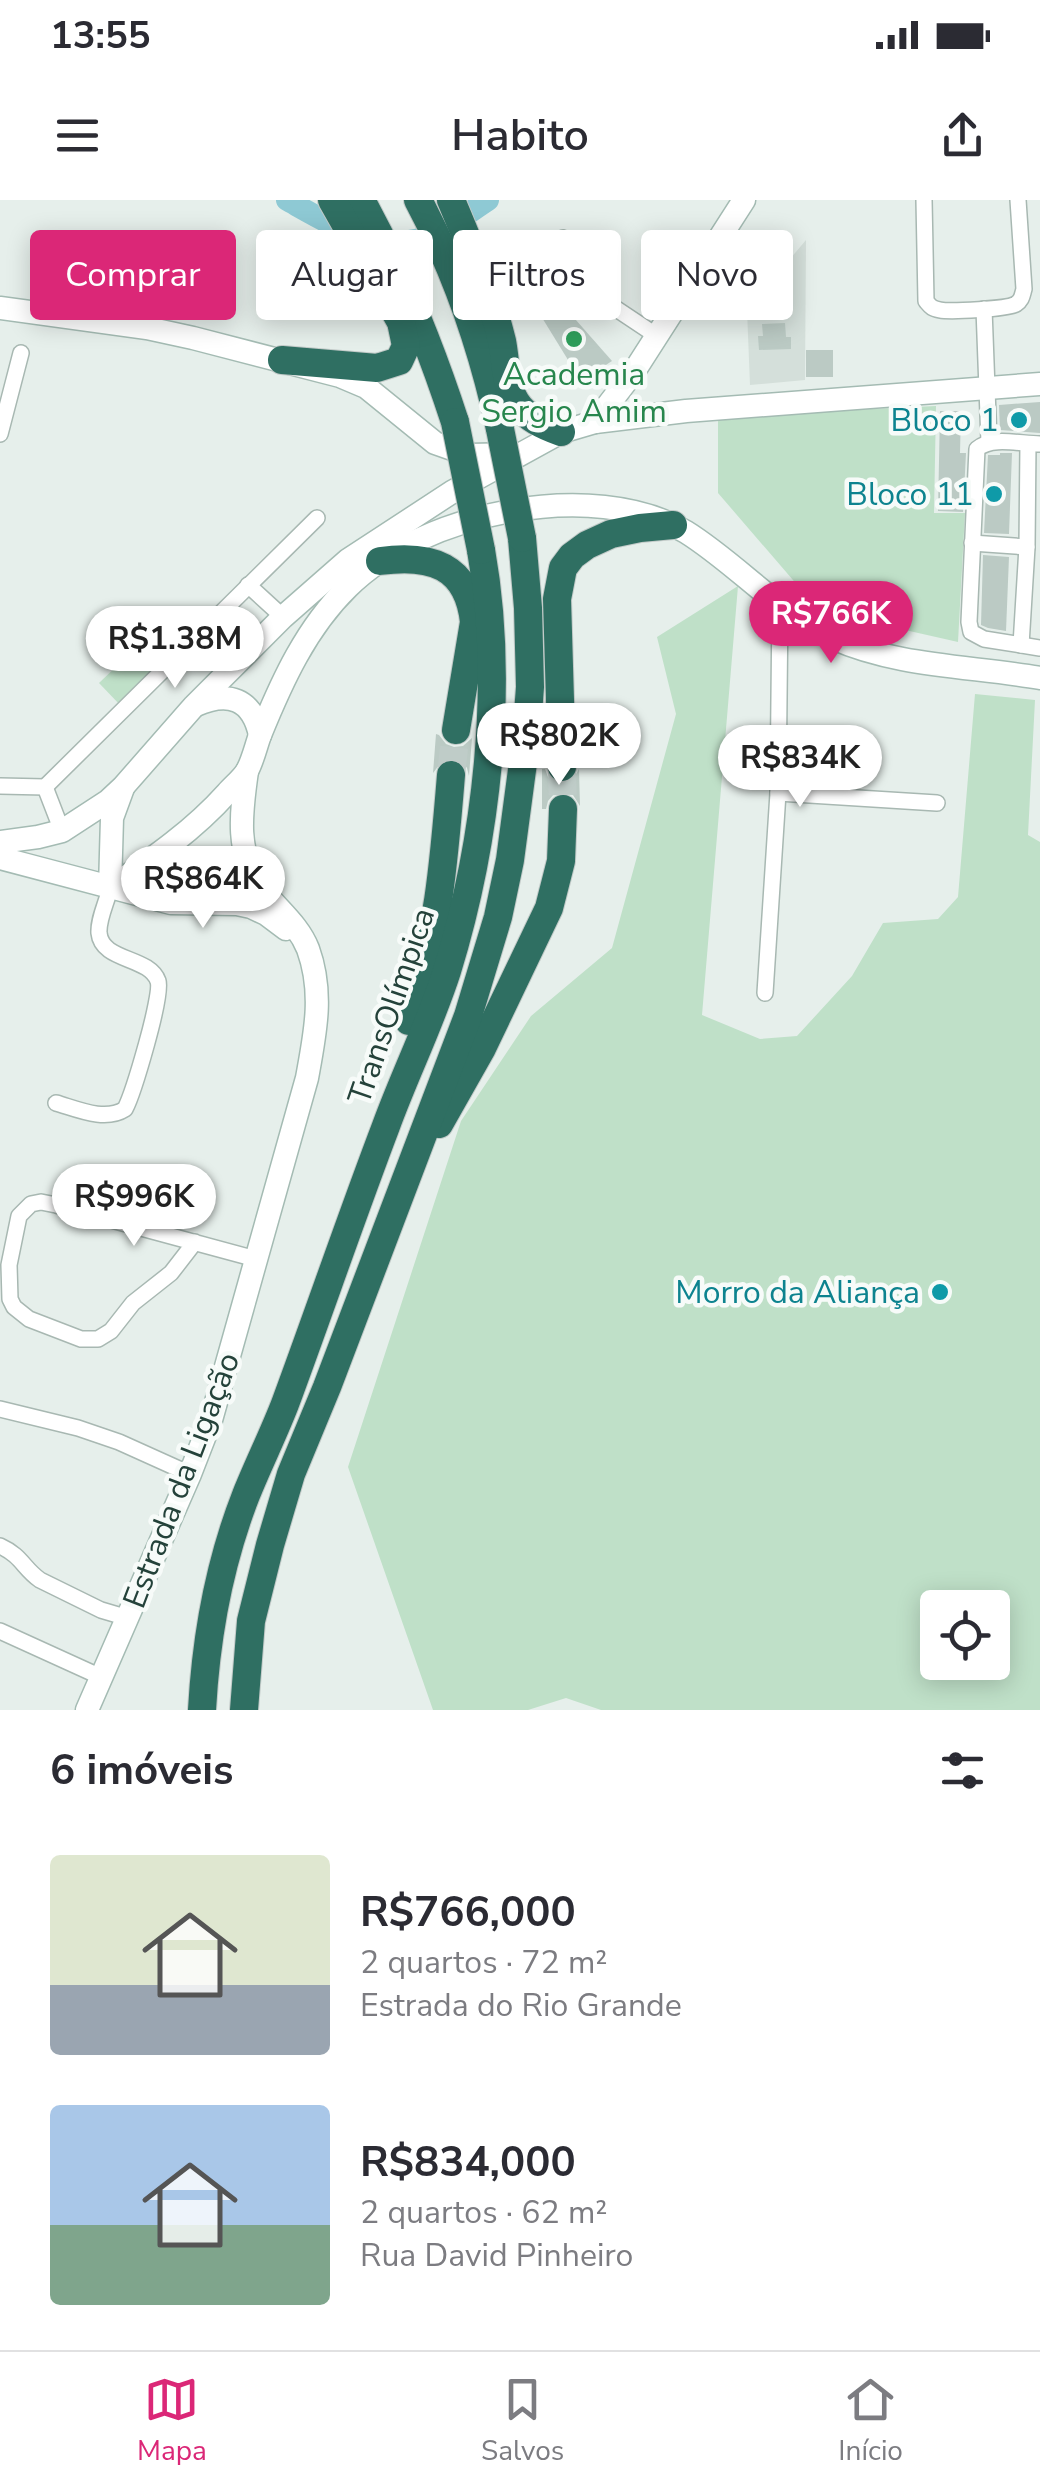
<!DOCTYPE html>
<html lang="pt">
<meta charset="utf-8">
<style>
:root{--surface:#fff;--page:#f2f2f3;--text:#2b2b33;--muted:#7c7c81;--line:#e1e1e2;--accent:#db2777}
body{margin:0;font-family:"Nunito Sans",sans-serif;background:var(--page);color:var(--text);height:100vh;display:flex;flex-direction:column;font-size:38px;white-space:nowrap}
*{box-sizing:border-box;margin:0}
p{font-size:32px;color:var(--muted)}
.icon{flex:none;width:55px;height:55px;fill:none;stroke:currentColor;stroke-width:2;stroke-linecap:round;stroke-linejoin:round}
.map{position:relative;height:1510px;overflow:hidden}
.details{display:flex;flex-direction:column;background:var(--surface);flex:1}
.details>*{flex:none}
.guide{position:absolute;left:30px;top:30px;width:980px;height:90px;display:flex;gap:20px}
.fabs{position:absolute;left:920px;top:1390px;display:grid;gap:20px}
.fabs a{display:grid;place-items:center;width:90px;height:90px;border-radius:10px;background:var(--surface);box-shadow:0 5px 25px #0003;font-size:50px}
.price{position:absolute;translate:-50% -85px;padding:0 22px;border-radius:35px;background:#fff;color:#222;font-size:32px;line-height:65px;filter:drop-shadow(0 2px 5px #0008)}
.price::after{content:'';position:absolute;left:50%;top:60px;width:30px;height:22px;margin-left:-15px;background:inherit;clip-path:polygon(0 0,100% 0,50% 100%)}
.price.active{background:var(--accent);color:#fff}
ul{padding:0;list-style:none}
li{display:flex;align-items:center;gap:30px;height:250px;padding:0 50px}
li span{display:grid;place-items:center;flex:none;width:280px;height:200px;border-radius:10px;color:#555}
li>.icon{margin-inline-start:auto}
span .icon{width:120px;height:120px;fill:#fffc;stroke-width:1}
li b{font-size:42px}
h2{display:flex;justify-content:space-between;align-items:center;height:120px;padding:0 50px;font-size:42px}
.chip{padding:0 35px;border-radius:10px;background:var(--surface);box-shadow:0 5px 25px #0003;font-size:35px;line-height:90px}
.chip.active{background:var(--accent);color:#fff}
.status{display:flex;justify-content:space-between;align-items:center;height:70px;padding:0 50px;background:var(--surface);direction:ltr}
.status svg{height:28px;fill:currentColor}
header{display:flex;justify-content:space-between;align-items:center;height:130px;padding:0 50px;background:var(--surface);font-size:45px;font-weight:600}
.tab-bar{display:flex;justify-content:space-around;align-items:center;height:140px;border-top:2px solid var(--line);background:var(--surface);font-size:28px;color:var(--muted)}
.tab-bar a{display:grid;justify-items:center;gap:5px}
.tab-bar .active{color:var(--accent)}
.map>svg:first-child{display:block}
.built{fill:#d4dfda}
.green{fill:#bfe0c8;fill-rule:evenodd}
.lines{fill:none;stroke-linecap:round;stroke-linejoin:round}
.river{stroke:#8ec9d4;stroke-width:22}
.building{fill:#bbcac4}
.highway-tunnel{stroke:#bfccc8;stroke-width:28;stroke-dasharray:28 14;stroke-linecap:butt}
.street-casing{stroke:#a8b8b2;stroke-width:18}
.secondary-casing{stroke:#a4bbb3;stroke-width:25}
.highway-casing{stroke:#c2cac8;stroke-width:30}
.street{stroke:#fff;stroke-width:15}
.secondary{stroke:#fff;stroke-width:22}
.highway{stroke:#2f6f62;stroke-width:28}
.highway-bridge-casing{stroke:#c2cac8;stroke-width:30;stroke-linecap:butt}
.highway-bridge{stroke:#2f6f62;stroke-width:28}
.leisure-dot{fill:#2e9e5b;stroke:#f7fbf9;stroke-width:4}
.culture-dot{fill:#0f9aa8;stroke:#f7fbf9;stroke-width:4}
.labels{text-anchor:middle;stroke-width:9;stroke-linejoin:round;paint-order:stroke}
.leisure-label{font-size:32px;fill:#27864d;stroke:#f7fbf9}
.culture-label{font-size:32px;fill:#0d838f;stroke:#f7fbf9;text-anchor:end}
.street-label{font-size:32px;fill:#24423a;stroke:#f7fbf9}
</style>
<div class="status"><b>13:55</b><svg viewBox="0 0 49 12"><path d="M0 12V9h3v3zM5 12V6h3v6zM10 12V3h3v9zM15 12V0h3v12zM26 1h20v11H26zM47 4h2v5h-2z"/></svg></div>
<header><svg class="icon" aria-label="menu" viewBox="0 0 24 24"><path d="M4 6h16M4 12h16M4 18h16"/></svg>Habito<svg class="icon" aria-label="share" viewBox="0 0 24 24"><path d="M12 15V3M7 8l5-5 5 5M5 13v7h14v-7"/></svg></header>
<div class="map">
<svg width="1040" height="1510" viewBox="0 0 1040 1510">
<rect width="100%" height="100%" fill="#e6efeb"/>
<path class="built" d="M806,40L805,180L750,185L747,110Z"/>
<g class="green">
<path d="M936,206L934,313H965L958,442L852,418L805,394L718,293V216Z"/>
<path d="M738,386L702,815L760,839L797,836L852,776L883,723L938,719L958,697L975,494L1035,500L1028,635L1040,642V1510H601L566,1498L528,1510H433L348,1267L461,921L531,816L612,748L676,514L657,437ZM938,1408H992V1462H938Z"/>
<path d="M140,444L163,467L122,507L99,483Z"/>
</g>
<g class="lines">
<path class="river" d="M287,0C332,25 382,57 434,34C453,25 471,11 488,0"/>
</g>
<g class="building">
<path d="M561,103L612,161L581,181L541,116Z"/>
<path d="M785,123L786,137H791V149L759,150L758,136H763L762,124Z"/>
<rect x="806" y="150" width="27" height="27"/>
<path d="M1040,202V233L1000,230L999,205Z"/>
<path d="M940,211H961L960,253H966L963,312L938,311Z"/>
<path d="M1000,253H1012L1009,334L984,333L988,255H1000Z"/>
<path d="M983,355L1009,357L1006,431L988,428L981,425Z"/>
<path d="M436,534L439,535L446,544L454,547L463,546L472,538L469,576L467,568L462,561L451,558L443,560L433,573Z"/>
<path d="M542,569H545L548,577L553,582L562,584L572,581L579,569L580,606L573,595L563,592L554,594L548,601L546,609H542Z"/>
</g>
<g class="lines">
<g class="highway-tunnel">
<path d="M562,567L563,609"/>
<path d="M451,575L456,530"/>
</g>
<g class="street-casing">
<g id="street">
<path d="M924,0L926,101C931,107 931,108 940,110C950,112 1008,109 1016,104C1022,100 1022,96 1024,89L1018,0"/>
<path d="M563,38L559,67L561,72L657,136"/>
<path d="M984,109L989,242"/>
<path d="M0,234L21,153"/>
<path d="M1040,244C1020,244 992,236 977,249L969,422L971,432L984,439L1040,448"/>
<path d="M972,343L1027,347"/>
<path d="M248,385L283,417"/>
<path d="M1021,445L1027,347L1028,244"/>
<path d="M0,586L45,587L317,318"/>
<path d="M45,587L62,631"/>
<path d="M778,593L937,603"/>
<path d="M765,793L778,593L780,404"/>
<path d="M56,903C77,909 105,922 125,909C133,894 163,795 158,781C149,756 102,762 99,733C98,719 107,702 110,688"/>
<path d="M195,1042L171,1073L133,1103L111,1131L98,1139H81L29,1119L14,1107L10,1099L9,1065L19,1016L31,1004L41,1002L56,1005C123,1023 189,1041 256,1059"/>
<path d="M0,1209L78,1228L119,1242L190,1274"/>
<path d="M0,1346C22,1356 23,1368 40,1380L101,1410L128,1418"/>
<path d="M0,1431L101,1477"/>
</g>
</g>
<g class="secondary-casing">
<g id="secondary">
<path d="M0,108L147,128L193,138L340,176L366,187L435,243L469,255L516,254"/>
<path d="M595,222L635,170L744,0"/>
<path d="M196,505C228,491 252,498 260,535"/>
<path d="M0,642L38,637L62,631L108,601L123,587L194,506L283,417L348,360L452,292L561,232L595,222L686,211L1040,184"/>
<path d="M0,658L171,703L237,704L251,707L266,714L286,729"/>
<path d="M110,688C152,659 193,631 227,593C233,586 242,579 247,571C253,560 256,546 260,535C282,481 306,428 348,387C422,313 593,277 686,332C736,363 781,415 833,438C897,467 972,466 1040,478"/>
<path d="M110,688L112,618L123,588"/>
<path d="M87,1510L190,1274L211,1220L307,878C315,834 324,793 308,749C298,724 278,710 262,689C235,653 241,613 247,571"/>
</g>
</g>
<g class="highway-casing">
<g id="highway">
<path d="M361,0C400,71 430,145 455,222"/>
<path d="M418,0C456,71 483,150 500,229"/>
<path d="M451,0C470,46 490,92 502,141C506,161 505,185 516,202C526,218 544,226 561,232"/>
<path d="M282,160L377,168L399,161L406,146L401,122L332,0"/>
<path d="M380,361C430,354 468,365 474,422L456,530"/>
<path d="M562,567L557,399L563,368L572,356L587,345L611,334L640,328L673,325"/>
<path d="M409,821C438,737 444,662 451,575"/>
<path d="M439,924L482,848L549,708L561,661L563,609"/>
<path d="M202,1510C206,1437 219,1364 246,1295C258,1265 273,1235 285,1204C319,1112 351,1018 386,926C405,874 430,824 447,771C487,641 505,484 481,350"/>
<path d="M244,1510L251,1421L270,1345L291,1274L327,1187L468,816L498,717L510,660L526,540L530,487L528,408L522,338"/>
</g>
</g>
<use href="#street" class="street"/>
<use href="#secondary" class="secondary"/>
<use href="#highway" class="highway"/>
<g class="highway-bridge-casing">
<g id="highway-bridge">
<path d="M455,222L481,350"/>
<path d="M500,229L522,338"/>
</g>
</g>
<use href="#highway-bridge" class="highway-bridge"/>
</g>
<circle class="leisure-dot" cx="574" cy="139" r="10"/>
<g class="culture-dot">
<circle cx="1019" cy="220" r="10"/>
<circle cx="994" cy="294" r="10"/>
<circle cx="940" cy="1092" r="10"/>
</g>
<g class="labels">
<g class="leisure-label">
<text x="574" y="185">Academia<tspan x="574" dy="37">Sergio Amim</tspan></text>
</g>
<g class="culture-label">
<text x="999" y="231">Bloco 1</text>
<text x="974" y="305">Bloco 11</text>
<text x="920" y="1103">Morro da Aliança</text>
</g>
<g class="street-label">
<text transform="translate(391 806) rotate(-71)" y="11">TransOlímpica</text>
<text transform="translate(181 1280) rotate(-69)" y="11">Estrada da Ligação</text>
</g>
</g>
</svg>
<div class="fabs">
<a><svg class="icon" aria-label="locate" viewBox="0 0 24 24"><circle cx="12" cy="12" r="6"/><path d="M12 2v4M12 18v4M2 12h4M18 12h4"/></svg></a>
</div>
<b class="price active" style="left:831px;top:466px">R$766K</b>
<b class="price" style="left:175px;top:491px">R$1.38M</b>
<b class="price" style="left:559px;top:588px">R$802K</b>
<b class="price" style="left:800px;top:610px">R$834K</b>
<b class="price" style="left:203px;top:731px">R$864K</b>
<b class="price" style="left:134px;top:1049px">R$996K</b>
<div class="guide">
<a class="chip active">Comprar</a>
<a class="chip">Alugar</a>
<a class="chip">Filtros</a>
<a class="chip">Novo</a>
</div>
</div>
<section class="details">
<h2>6 imóveis<svg class="icon" aria-label="filters" viewBox="0 0 24 24"><path d="M4 7h16M4 17h16"/><circle cx="9" cy="7" r="2"/><circle cx="15" cy="17" r="2"/></svg></h2>
<ul>
<li><span style="background:linear-gradient(#dfe7d0 65%,#9aa5b1 0)"><svg class="icon" aria-label="home" viewBox="0 0 24 24"><path d="M3 11l9-7 9 7M6 9v11h12V9"/></svg></span><div><b>R$766,000</b><p>2 quartos · 72 m²</p><p>Estrada do Rio Grande</p></div></li>
<li><span style="background:linear-gradient(#a9c7e8 60%,#7fa58c 0)"><svg class="icon" aria-label="home" viewBox="0 0 24 24"><path d="M3 11l9-7 9 7M6 9v11h12V9"/></svg></span><div><b>R$834,000</b><p>2 quartos · 62 m²</p><p>Rua David Pinheiro</p></div></li>
</ul>
</section>
<nav class="tab-bar">
<a class="active"><svg class="icon" aria-label="map" viewBox="0 0 24 24"><path d="M3 6l6-2 6 2 6-2v14l-6 2-6-2-6 2zM9 4v14M15 6v14"/></svg>Mapa</a>
<a><svg class="icon" aria-label="saved" viewBox="0 0 24 24"><path d="M7 4h10v16l-5-4-5 4z"/></svg>Salvos</a>
<a><svg class="icon" aria-label="home" viewBox="0 0 24 24"><path d="M3 11l9-7 9 7M6 9v11h12V9"/></svg>Início</a>
</nav>
